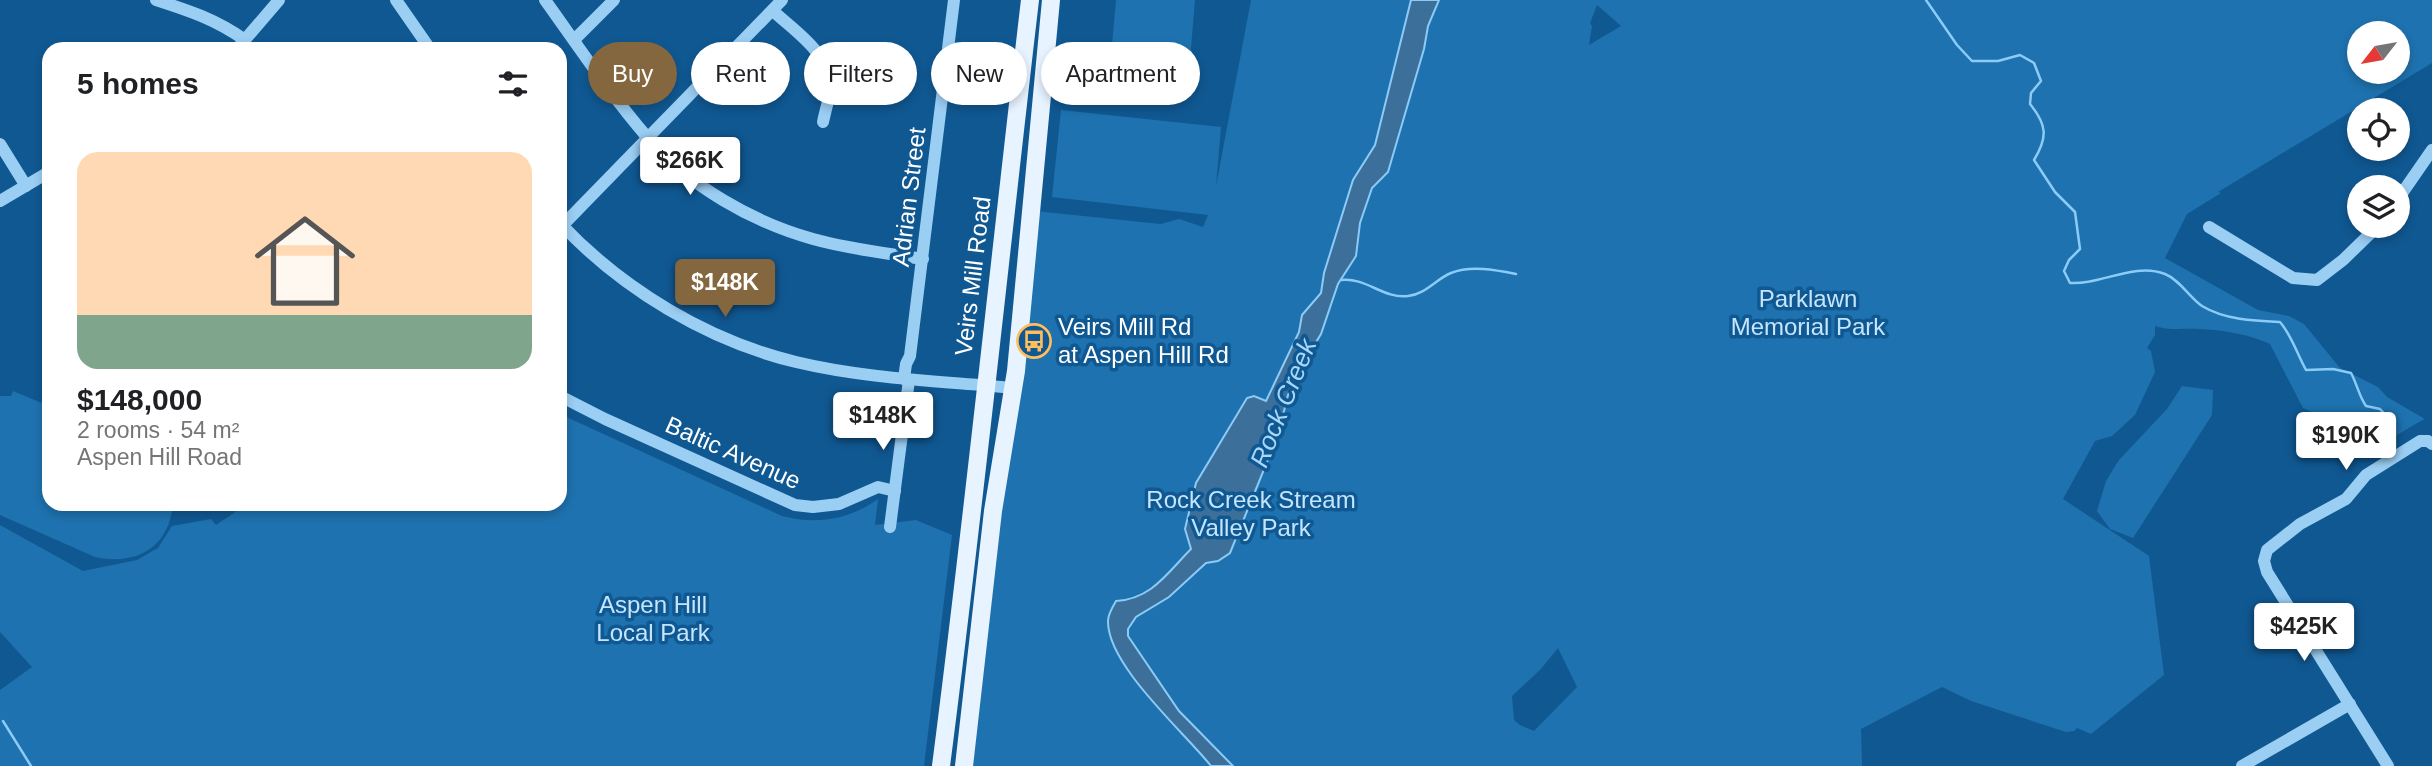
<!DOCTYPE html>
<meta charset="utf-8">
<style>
:root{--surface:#fff;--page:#f2f2f2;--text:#202124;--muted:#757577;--line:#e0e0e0;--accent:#84673e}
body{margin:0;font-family:Helvetica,sans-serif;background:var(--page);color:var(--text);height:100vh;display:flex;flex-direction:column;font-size:26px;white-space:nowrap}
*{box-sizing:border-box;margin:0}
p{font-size:23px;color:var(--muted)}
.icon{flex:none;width:38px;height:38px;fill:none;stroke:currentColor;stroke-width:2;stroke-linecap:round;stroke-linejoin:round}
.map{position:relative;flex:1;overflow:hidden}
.details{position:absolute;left:42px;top:42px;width:525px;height:469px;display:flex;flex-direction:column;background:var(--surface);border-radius:21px;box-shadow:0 4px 10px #0003}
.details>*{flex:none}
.hud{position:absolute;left:588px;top:42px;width:665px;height:63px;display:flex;gap:14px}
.needle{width:46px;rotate:239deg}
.fabs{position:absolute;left:2347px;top:21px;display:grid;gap:14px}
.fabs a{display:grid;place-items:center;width:63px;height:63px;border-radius:50%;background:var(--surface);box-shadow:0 4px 10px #0003;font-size:35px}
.price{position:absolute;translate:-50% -60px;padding:0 16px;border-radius:7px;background:#fff;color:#222;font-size:23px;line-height:46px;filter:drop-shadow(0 2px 4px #0008)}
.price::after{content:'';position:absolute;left:50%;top:42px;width:21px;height:16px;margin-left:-10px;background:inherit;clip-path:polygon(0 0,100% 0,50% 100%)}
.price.current{background:var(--accent);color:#fff}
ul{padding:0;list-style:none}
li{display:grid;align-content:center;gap:14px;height:371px;padding:0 35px}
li+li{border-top:2px solid var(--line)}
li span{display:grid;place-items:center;height:217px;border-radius:21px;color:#555}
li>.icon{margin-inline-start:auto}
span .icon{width:126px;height:126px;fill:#fffc;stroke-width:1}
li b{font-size:30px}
h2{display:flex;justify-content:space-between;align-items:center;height:84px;padding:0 35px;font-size:30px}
.chip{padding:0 24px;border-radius:32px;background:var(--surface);box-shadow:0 4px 10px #0003;font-size:24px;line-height:63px}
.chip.current{background:var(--accent);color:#fff}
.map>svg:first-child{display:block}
.green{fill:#1e72af;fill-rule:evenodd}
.water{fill:#3c709a;stroke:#8ccbf7;stroke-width:2}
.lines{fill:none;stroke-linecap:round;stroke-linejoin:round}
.stream{stroke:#8ccbf7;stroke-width:2.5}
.minor{stroke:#9bcef3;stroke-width:12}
.major{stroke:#e7f3ff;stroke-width:18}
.labels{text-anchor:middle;stroke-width:7;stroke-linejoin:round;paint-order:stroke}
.street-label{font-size:24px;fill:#fff;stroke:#105892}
.park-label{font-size:24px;fill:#c3e5fe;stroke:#105892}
.poi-label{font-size:24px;fill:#fff;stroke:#105892;text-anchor:start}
.water-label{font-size:26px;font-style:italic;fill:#a7d7fa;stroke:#105892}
</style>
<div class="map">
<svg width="2432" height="766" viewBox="0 0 2432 766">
<rect width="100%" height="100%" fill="#105892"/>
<g class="green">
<path d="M1116,0H1195L1187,96L1108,91Z"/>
<path d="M1251,0H2432V63L2218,192L2221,193L2187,214L2165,258L2258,310L2289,316L2304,324L2340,368L2378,387L2387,397L2425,419C2403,430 2383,445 2361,456L2348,451L2344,427L2303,408L2270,344C2248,334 2223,330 2199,329C2185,328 2169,331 2155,326V335L2147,348L2151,351L2155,372L2135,415L2112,436L2095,441L2063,499L2149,556L2164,675L2091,734L2077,728L2074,731L2066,732L1971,701L1942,687L1861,729L1862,766H968L1035,211L1161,224L1179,219L1203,227L1208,215L1052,197L1061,110L1221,127L1216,186ZM1597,5L1621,26L1589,45L1592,26L1590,23ZM2359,33H2398V72H2359ZM1558,648L1577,687L1534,731L1520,725L1514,720L1512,696L1540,670Z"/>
<path d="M2182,386L2213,390L2212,415L2133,538L2110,529L2097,511L2106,481L2119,460L2167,409Z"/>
<path d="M13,391L49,406V504H173C169,547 137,566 95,557L0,515V396H11Z"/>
<path d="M560,414L782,516C817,525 848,520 878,499L875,525L916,520L952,535L924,766H0V690L32,667L0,632V525L83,571L137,560L158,548L172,526L211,519L216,525L247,504H560Z"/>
</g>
<path class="water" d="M1411,0H1439L1428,26L1424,49L1388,172L1372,188L1360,223L1356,256L1338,284L1321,334L1300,368L1288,395L1278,435L1230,553L1218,561L1206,563L1169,597L1136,617L1128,629V636L1179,711L1233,766H1211C1184,732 1107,665 1108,621C1108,614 1113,606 1116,601C1152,599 1168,572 1191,549L1185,529L1196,483L1247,398L1254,396L1266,401L1299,332L1302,315L1321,293L1324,273L1353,180L1375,145Z"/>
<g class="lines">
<g class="stream">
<path d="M1926,0L1957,45L1972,61H1998L2020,55L2034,63L2041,81L2031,93L2030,104C2047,125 2048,137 2034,160L2055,192L2075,212L2080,249L2069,260L2064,271L2070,283C2101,285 2134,262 2165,274C2180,280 2189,297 2202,306C2225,320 2255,321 2280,322C2292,336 2297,354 2306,370L2333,369L2351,373C2357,384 2359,396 2366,406L2380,409L2394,424"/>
<path d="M1341,280C1366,277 1383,299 1408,296C1426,294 1436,279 1451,273C1471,265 1496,270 1516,274"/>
<path d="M3,721L31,766"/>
</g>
<g class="minor">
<path d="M156,0C190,11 215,19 245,40"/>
<path d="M396,0L430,49"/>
<path d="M545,0C578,46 610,94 647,137C689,186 752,222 813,239C848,249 886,253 923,259"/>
<path d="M773,11C796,32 831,54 830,89C829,100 825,112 823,122"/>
<path d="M574,40L614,0"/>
<path d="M237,49L279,0"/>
<path d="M0,144L26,186"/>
<path d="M2398,199L2432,150"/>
<path d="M0,201L49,172"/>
<path d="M560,223C622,289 708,341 796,362C867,379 941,381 1014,388"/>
<path d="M2209,227L2293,278L2317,280L2343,260L2378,226"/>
<path d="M560,228L782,0"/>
<path d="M904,379L906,364L910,356L954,0"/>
<path d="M560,396L605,419L795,505L813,507L839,504L878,487L895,491"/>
<path d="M890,527L909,380"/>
<path d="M2242,766L2350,704"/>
<path d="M2388,766L2267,572L2264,561L2267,550L2300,524L2346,499L2366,475L2420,441H2428L2432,444"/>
</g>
<g class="major">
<path d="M941,766C974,511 1000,255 1030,0"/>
<path d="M964,766L993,511L1016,371L1051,0"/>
</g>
</g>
<defs>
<g id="bus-ring" transform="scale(1.75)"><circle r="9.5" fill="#105892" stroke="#ffbd5d" stroke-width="1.5"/><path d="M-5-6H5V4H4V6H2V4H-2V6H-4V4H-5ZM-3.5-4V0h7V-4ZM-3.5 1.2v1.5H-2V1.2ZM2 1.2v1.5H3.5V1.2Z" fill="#ffbd5d"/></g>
</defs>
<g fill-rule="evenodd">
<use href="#bus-ring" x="1034" y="341"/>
</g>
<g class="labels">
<g class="street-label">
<text transform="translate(909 197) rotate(-83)" y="8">Adrian Street</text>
<text transform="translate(973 276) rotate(-83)" y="8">Veirs Mill Road</text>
<text transform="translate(733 453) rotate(24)" y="8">Baltic Avenue</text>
</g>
<g class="park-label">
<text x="1808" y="307">Parklawn<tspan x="1808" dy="28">Memorial Park</tspan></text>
<text x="1251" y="508">Rock Creek Stream<tspan x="1251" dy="28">Valley Park</tspan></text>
<text x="653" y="613">Aspen Hill<tspan x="653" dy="28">Local Park</tspan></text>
</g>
<g class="poi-label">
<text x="1058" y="335">Veirs Mill Rd<tspan x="1058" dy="28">at Aspen Hill Rd</tspan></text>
</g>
<g class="water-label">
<text transform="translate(1283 403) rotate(-68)" y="9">Rock Creek</text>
</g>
</g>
</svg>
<div class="fabs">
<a><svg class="needle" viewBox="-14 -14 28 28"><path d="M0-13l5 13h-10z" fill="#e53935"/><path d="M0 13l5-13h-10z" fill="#757577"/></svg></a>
<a><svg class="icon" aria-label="locate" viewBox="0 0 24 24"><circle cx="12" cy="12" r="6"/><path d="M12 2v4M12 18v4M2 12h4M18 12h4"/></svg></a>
<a><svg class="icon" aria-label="layers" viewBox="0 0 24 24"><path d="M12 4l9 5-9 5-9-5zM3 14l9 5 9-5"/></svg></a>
</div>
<b class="price" style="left:690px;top:197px">$266K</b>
<b class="price current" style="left:725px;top:319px">$148K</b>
<b class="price" style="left:883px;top:452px">$148K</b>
<b class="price" style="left:2346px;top:472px">$190K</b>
<b class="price" style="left:2304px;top:663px">$425K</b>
<div class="hud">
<a class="chip current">Buy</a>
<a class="chip">Rent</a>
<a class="chip">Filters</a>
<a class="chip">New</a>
<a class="chip">Apartment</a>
</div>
<section class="details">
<h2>5 homes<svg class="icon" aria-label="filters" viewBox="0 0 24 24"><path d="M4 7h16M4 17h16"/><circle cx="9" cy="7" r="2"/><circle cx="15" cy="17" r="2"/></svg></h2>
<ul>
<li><span style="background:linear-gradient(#ffd9b3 75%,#7fa58c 0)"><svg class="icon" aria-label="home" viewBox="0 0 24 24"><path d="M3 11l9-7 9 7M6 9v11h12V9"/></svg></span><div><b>$148,000</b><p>2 rooms · 54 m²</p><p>Aspen Hill Road</p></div></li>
</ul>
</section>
</div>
